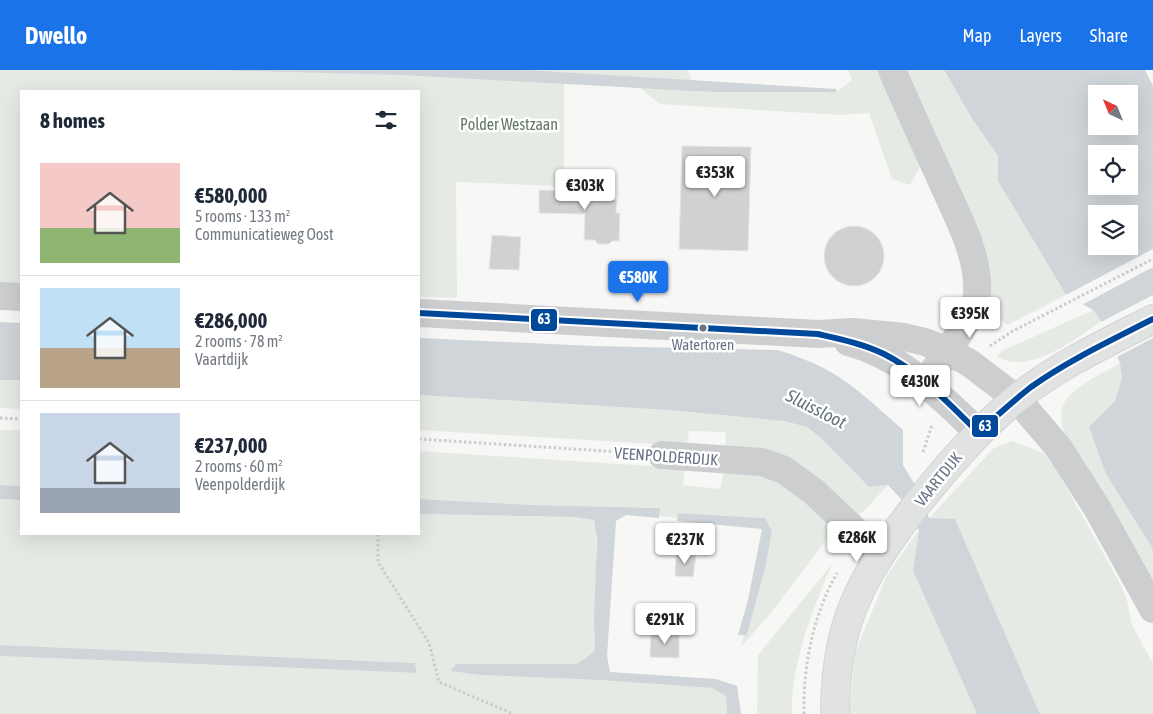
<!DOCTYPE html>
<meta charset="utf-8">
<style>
:root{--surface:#fff;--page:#f2f2f3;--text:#1f2937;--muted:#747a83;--line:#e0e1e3;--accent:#1a73e8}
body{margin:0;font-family:"Asap Condensed",sans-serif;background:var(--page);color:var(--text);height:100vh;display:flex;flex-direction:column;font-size:19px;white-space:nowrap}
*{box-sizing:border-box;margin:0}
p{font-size:16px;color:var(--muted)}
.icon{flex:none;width:28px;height:28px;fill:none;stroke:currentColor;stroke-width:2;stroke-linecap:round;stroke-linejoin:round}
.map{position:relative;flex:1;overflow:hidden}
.details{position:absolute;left:20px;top:20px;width:400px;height:445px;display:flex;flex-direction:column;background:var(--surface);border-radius:0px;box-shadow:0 5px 20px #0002}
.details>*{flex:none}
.needle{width:32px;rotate:317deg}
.tools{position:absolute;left:1088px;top:15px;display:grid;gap:10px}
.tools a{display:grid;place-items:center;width:50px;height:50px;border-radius:0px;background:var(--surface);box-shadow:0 5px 20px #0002;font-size:25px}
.price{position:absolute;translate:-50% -42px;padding:0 11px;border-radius:5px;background:#fff;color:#222;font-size:16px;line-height:32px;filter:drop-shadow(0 1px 2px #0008)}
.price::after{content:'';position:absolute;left:50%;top:30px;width:15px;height:11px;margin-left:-8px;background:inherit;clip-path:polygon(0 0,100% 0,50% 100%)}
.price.active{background:var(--accent);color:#fff}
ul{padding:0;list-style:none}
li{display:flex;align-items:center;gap:15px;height:125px;padding:0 20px}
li+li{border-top:1px solid var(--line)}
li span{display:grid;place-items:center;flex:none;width:140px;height:100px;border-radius:0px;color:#555}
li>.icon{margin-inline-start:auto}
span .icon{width:60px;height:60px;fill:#fffc;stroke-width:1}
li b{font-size:21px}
h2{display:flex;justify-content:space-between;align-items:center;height:60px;padding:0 20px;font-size:21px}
header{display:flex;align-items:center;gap:30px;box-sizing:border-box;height:70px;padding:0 25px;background:var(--accent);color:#fff}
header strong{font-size:24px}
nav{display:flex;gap:28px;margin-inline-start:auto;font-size:18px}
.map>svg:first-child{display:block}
.green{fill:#e6eae5}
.water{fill:#d0d5d9;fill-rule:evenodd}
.pier{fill:#f7f7f6}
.building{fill:#d0d2d2;stroke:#e6e6e6}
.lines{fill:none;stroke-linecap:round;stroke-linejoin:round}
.major-casing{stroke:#d3d4d4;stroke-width:30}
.path{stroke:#ccc;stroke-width:3;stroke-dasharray:2.5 2.5;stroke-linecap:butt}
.minor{stroke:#cdced0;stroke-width:28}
.major{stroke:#e1e2e2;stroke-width:28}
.bus-1-casing{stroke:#fff;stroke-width:10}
.bus-1{stroke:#004899;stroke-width:6}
.bus-dot{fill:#687386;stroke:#fff;stroke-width:2}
.labels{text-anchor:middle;stroke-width:5;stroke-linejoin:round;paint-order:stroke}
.bus-label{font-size:15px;fill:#687386;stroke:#fff}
.park-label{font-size:16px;fill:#637863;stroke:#fff}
.street-label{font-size:16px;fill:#687386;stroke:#fff}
.water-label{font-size:18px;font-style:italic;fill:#637481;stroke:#fff}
.line-badge{stroke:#fff;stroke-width:2}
.badge-label{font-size:14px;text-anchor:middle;font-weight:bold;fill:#fff}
</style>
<header>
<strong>Dwello</strong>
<nav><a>Map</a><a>Layers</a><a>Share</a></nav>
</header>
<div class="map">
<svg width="1153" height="644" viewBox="0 0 1153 644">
<rect width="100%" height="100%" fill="#f7f7f6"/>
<g class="green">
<path d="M0,0H687L698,22H837L852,10L848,0H879L920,97L910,115L892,109L869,43L841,45L660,34L640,18L564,13V107L561,114L558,116L456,112L457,228L419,227V21H21V218H0Z"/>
<path d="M904,0H944L971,47L998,86V111L1066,225L1007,255L988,236L991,227L989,208Z"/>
<path d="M1093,240L1101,251C1074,270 1031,305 997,287L1002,281L1013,276Z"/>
<path d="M1120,293L1122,308L1115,331L1106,404L1151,476L1153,482V526L1067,369C1063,359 1059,348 1062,338C1067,319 1104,303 1120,293Z"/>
<path d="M0,310H21V339L0,338Z"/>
<path d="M419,325L668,340L784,351L807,357L822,369L869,417L888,415L864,441L857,445L725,377L726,362L689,361L687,376L419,360Z"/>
<path d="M0,360H21V416L0,415Z"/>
<path d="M1012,371L1043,383L1051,392L1065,415L1121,515L1127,530L1132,555L1153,594V644H1040L955,449L929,448L994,378Z"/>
<path d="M419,381L650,396H685L683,415L720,419L725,397C763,405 786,410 814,439C822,447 829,452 831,464L770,544L741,577L744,565H747L766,493L772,461L765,448L678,443L677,448L660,446V438L533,435L419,429Z"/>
<path d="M0,429L21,430V464H419V444L574,447L594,450C600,493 593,538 595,581L577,594H456L481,605L599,610L712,618L726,626L727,644H0V586L417,603L415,593L0,575Z"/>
<path d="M919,460L913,501L977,644H849L855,583L887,505Z"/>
<path d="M832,494C812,542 791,592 792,644H757L758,585Z"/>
</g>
<g class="water">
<path d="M213,0H526L836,19L837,22H711L402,5Z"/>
<path d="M944,0H1145L1153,16V482L1151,476L1106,404L1089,357L1115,331L1122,308L1120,293L1101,251L1093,240L1066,225L998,111V86L971,47ZM1096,24H1129V56H1096ZM1096,84H1129V116H1096ZM1096,144H1129V176H1096Z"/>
<path d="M0,252L21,253V310H0Z"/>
<path d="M419,268L594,276L778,280C796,286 813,292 829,301C856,316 880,340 903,360V395L914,413L929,448L955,449L1040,644H977L913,501L919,460L901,429L888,415L869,417L822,369L807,357L784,351L668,340L419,325Z"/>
<path d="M0,415L21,416V430L0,429Z"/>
<path d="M419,429L533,435L660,438L659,448L626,445L616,451L607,586L610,602L716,609L737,616L741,644H727L726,626L712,618L599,610L481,605L451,601L456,594H577L595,581L594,549L597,471L594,450L574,447L419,444Z"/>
<path d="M678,443L765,448L772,461L766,494L747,565H738L748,530L762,459L677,451Z"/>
<path d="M0,575L415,593L417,603L0,586Z"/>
</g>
<g class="pier">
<path d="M1153,179V197L1080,236L1064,226Z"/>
<path d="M1153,225V268L1115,288L1099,253Z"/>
</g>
<g class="building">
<path d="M682,76L751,77L748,181L679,179Z"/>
<path d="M573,117L602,118L601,130H617L616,143H620L619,171H612L609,174H598L595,170H584L585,144L539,143V120L573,121Z"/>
<circle cx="854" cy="186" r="30"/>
<path d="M492,165L521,167L519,200L489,199Z"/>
<path d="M676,484L696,485L693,507L675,506Z"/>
<path d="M651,563H679V588L650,587Z"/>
</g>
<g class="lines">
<g class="major-casing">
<path id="major" d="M835,644C835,620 837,596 842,573C853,520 885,475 917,434C947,396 978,360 1016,329C1057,296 1106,273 1153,249"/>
</g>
<g class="path">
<path d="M990,276L1011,262L1153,189"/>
<path d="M0,348L21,349"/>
<path d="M419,369L636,383"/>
<path d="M923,382L932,355"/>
<path d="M378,464V492L429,573L439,612L513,644"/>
<path d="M804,644C803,596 813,545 837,503"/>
</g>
<g class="minor">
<path d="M892,0C907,35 923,70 939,105C954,140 980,184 977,224C975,246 939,293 925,312"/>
<path d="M0,226L21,227"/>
<path d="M419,243L818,264L853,262L904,267L925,272L948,281L971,294L1017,329L1058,377L1097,438L1153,539"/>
<path d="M848,272C902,286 939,325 978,362"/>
<path d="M662,385L762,392L784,400L813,421L881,485"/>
</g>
<use href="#major" class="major"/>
<g class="bus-1-casing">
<path id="bus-1" d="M419,243L818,264C840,269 864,274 884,284C920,302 949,334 978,362C996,347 1013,331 1031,317C1069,290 1112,270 1153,249"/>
</g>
<use href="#bus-1" class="bus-1"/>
</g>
<circle class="bus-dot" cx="703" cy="258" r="4.5"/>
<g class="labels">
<g class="bus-label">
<text x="703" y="280">Watertoren</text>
</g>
<g class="park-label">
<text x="509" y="60">Polder Westzaan</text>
</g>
<g class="street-label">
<text transform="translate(666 386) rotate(4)" y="6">VEENPOLDERDIJK</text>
<text transform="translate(938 409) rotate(-51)" y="6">VAARTDIJK</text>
</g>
<g class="water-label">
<text transform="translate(816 339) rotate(27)" y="6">Sluissloot</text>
</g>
</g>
<g class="line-badge">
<rect x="530" y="238" width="28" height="24" rx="5" fill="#004899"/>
<rect x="971" y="344" width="28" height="24" rx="5" fill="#004899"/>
</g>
<g class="badge-label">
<text x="544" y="254">63</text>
<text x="985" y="361">63</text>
</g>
</svg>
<div class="tools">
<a><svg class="needle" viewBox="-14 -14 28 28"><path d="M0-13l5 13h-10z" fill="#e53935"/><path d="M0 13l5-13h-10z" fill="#747a83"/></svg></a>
<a><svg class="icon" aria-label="locate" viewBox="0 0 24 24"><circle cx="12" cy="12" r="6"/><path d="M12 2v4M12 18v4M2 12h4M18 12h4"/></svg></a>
<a><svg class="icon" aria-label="layers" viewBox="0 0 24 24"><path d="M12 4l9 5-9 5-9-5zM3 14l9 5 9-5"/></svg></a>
</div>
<b class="price" style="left:715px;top:128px">€353K</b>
<b class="price" style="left:585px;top:141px">€303K</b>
<b class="price active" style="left:638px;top:233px">€580K</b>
<b class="price" style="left:970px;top:269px">€395K</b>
<b class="price" style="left:920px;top:337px">€430K</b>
<b class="price" style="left:857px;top:493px">€286K</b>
<b class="price" style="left:685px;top:495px">€237K</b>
<b class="price" style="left:665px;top:575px">€291K</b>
<section class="details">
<h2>8 homes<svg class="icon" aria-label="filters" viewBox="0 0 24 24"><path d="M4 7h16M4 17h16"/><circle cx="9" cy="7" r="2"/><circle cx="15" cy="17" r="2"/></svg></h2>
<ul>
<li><span style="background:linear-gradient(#f6c9c9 65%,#8fb573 0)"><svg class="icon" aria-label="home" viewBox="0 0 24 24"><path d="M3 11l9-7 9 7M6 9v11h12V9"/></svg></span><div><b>€580,000</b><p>5 rooms · 133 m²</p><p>Communicatieweg Oost</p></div></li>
<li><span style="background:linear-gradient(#bfe0f5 60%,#b9a48a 0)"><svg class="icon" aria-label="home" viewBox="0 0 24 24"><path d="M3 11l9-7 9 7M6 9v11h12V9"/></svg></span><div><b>€286,000</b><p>2 rooms · 78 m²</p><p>Vaartdijk</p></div></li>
<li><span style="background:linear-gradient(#c9d6e8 75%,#9aa5b1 0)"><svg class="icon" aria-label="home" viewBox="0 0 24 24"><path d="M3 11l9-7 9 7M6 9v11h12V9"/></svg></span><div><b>€237,000</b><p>2 rooms · 60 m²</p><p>Veenpolderdijk</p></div></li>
</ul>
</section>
</div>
